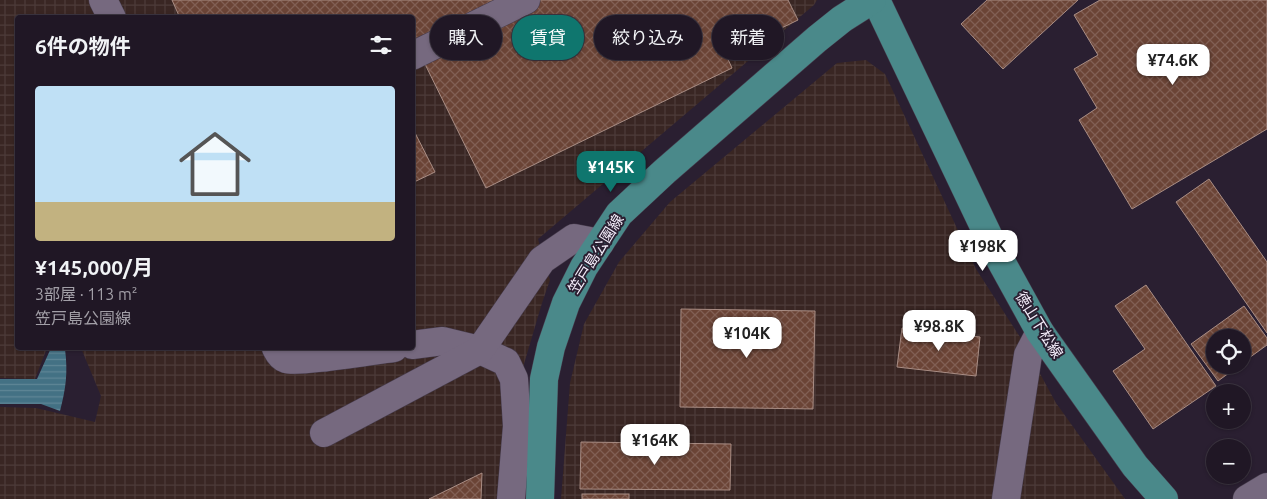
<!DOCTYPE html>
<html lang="ja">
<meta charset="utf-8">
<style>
:root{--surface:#201725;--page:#28202d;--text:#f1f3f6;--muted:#a29fa7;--line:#3d3642;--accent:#0f766e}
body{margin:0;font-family:Ubuntu,"Noto Sans JP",sans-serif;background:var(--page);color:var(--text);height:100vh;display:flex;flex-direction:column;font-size:19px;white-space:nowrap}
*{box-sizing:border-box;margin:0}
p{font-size:16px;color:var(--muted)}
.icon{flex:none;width:28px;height:28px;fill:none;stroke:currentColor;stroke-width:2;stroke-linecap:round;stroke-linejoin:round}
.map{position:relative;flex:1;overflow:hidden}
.sheet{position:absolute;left:15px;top:15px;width:400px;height:335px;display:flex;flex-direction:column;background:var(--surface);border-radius:5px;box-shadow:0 1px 4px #0004,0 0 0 1px var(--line)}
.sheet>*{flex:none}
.guide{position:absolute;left:430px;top:15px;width:475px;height:45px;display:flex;gap:10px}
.buttons{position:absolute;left:1206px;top:329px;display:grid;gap:10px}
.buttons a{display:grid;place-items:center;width:45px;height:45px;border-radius:50%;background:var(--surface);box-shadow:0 1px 4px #0004,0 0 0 1px var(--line);font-size:25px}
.price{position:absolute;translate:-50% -42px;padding:0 11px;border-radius:10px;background:#fff;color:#222;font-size:16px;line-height:32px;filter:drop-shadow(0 1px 2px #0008)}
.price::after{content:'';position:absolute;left:50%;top:30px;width:15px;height:11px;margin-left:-8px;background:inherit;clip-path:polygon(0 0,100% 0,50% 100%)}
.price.active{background:var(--accent);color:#fff}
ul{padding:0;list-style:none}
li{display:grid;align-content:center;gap:10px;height:265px;padding:0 20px}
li+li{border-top:1px solid var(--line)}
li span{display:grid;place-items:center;height:155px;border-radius:5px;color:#555}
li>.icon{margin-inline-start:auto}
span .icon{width:90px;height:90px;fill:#fffc;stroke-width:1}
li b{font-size:21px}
h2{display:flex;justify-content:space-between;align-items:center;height:60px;padding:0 20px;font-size:21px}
.pill{padding:0 18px;border-radius:22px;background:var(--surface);box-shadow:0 1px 4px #0004,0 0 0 1px var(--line);font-size:18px;line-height:45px}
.pill.active{background:var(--accent);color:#fff}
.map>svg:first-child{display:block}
.industrial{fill:url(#industrial-grid)}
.water{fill:url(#water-rules)}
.building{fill:url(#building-cross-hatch);stroke:#a98d84}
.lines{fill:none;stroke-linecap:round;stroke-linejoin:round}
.minor-casing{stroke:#453b4b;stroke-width:29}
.major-casing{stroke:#453b4b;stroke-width:29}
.minor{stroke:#76697f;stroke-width:28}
.major{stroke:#4a898a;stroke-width:28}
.labels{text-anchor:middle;stroke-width:4;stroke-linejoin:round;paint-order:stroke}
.street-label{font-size:15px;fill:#f5eefb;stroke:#2a1f31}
</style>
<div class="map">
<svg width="1267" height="499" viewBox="0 0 1267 499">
<defs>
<pattern id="industrial-grid" width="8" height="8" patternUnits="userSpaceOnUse" patternTransform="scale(1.25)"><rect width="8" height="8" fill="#392623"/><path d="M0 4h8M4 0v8" fill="none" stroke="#4c3b39"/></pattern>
<pattern id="water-rules" width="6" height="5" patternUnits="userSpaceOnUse" patternTransform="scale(1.25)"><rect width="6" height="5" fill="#437184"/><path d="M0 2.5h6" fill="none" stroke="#5f8696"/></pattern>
<pattern id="building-cross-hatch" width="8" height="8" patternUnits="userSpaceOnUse" patternTransform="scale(1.25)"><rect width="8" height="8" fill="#6b4436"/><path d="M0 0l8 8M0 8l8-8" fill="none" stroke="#815f54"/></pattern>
</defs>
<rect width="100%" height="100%" fill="#2a1f31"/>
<g class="industrial">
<path d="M0,0H817L814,5L538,239L550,280L542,303L524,364L520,499H0V407L36,408L95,422L101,396L81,348H412V18H18V348H47L35,379L0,378Z"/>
<path d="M866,60L885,74L976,269L1020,337L1056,403L1125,499H561L570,383L584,324L619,262L670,202L837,63Z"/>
</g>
<path class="water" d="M51,348H61L65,349C68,373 66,388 60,411L41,404H0V379H37Z"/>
<g class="building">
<path d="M172,0H499L412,41V18H180Z"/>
<path d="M541,0H788L798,20L726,55L732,68L486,188L422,58Z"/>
<path d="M987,0H1078L1003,69L961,24Z"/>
<path d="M1100,0H1267V129L1132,209L1079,120L1097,108L1074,69L1098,55L1074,15Z"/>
<path d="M412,127L435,172L412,183Z"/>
<path d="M1209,179L1267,262V333L1176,202Z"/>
<path d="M1146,285L1216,386L1153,429L1113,371L1145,349L1115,306Z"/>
<path d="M1244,306L1267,338V345L1242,363V338H1215V365H1240L1218,381L1191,344Z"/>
<path d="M681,309L815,311L813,409L680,407Z"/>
<path d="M902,328L980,337L976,376L897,367Z"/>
<path d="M581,442L731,444L730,490L580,489Z"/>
<path d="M482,473L481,499H429Z"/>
<rect x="582" y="494" width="47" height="5"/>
</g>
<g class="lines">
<g class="minor-casing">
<g id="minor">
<path d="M103,0L112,18"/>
<path d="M412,56L526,0"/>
<path d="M412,345L443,341L480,350L506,362L514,379L517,426L511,499"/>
<path d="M276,348C278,352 280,357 286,359C299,363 375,350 394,348"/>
<path d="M324,433L480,350L542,260L574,238L600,243"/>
<path d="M1006,499L1028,355L1040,332"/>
<path d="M1247,499L1267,487"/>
</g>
</g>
<g class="major-casing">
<g id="major">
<path d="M876,0L997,254L1040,332L1135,466L1164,499"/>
<path d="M540,499L544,379L551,347L566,303L584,267L619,214L664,172L817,39L842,19L872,0"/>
</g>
</g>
<use href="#minor" class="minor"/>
<use href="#major" class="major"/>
</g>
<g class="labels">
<g class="street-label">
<text transform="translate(596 254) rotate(-58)" y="5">笠戸島公園線</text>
<text transform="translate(1039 325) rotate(58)" y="5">徳山下松線</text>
</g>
</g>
</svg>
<div class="buttons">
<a><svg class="icon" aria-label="locate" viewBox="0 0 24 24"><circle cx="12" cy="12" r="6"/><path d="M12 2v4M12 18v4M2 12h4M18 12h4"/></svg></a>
<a>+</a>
<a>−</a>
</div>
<b class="price" style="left:1173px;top:86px">¥74.6K</b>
<b class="price active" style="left:611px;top:193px">¥145K</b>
<b class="price" style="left:983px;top:272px">¥198K</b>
<b class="price" style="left:939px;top:352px">¥98.8K</b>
<b class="price" style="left:747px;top:359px">¥104K</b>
<b class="price" style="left:655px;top:466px">¥164K</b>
<div class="guide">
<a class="pill">購入</a>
<a class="pill active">賃貸</a>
<a class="pill">絞り込み</a>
<a class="pill">新着</a>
</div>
<section class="sheet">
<h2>6件の物件<svg class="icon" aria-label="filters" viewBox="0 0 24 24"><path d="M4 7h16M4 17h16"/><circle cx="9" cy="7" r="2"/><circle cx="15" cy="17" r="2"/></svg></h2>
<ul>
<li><span style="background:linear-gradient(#bfe0f5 75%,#c2b280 0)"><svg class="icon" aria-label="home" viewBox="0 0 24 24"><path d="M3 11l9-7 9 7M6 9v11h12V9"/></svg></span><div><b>¥145,000/月</b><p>3部屋 · 113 m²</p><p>笠戸島公園線</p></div></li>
</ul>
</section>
</div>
